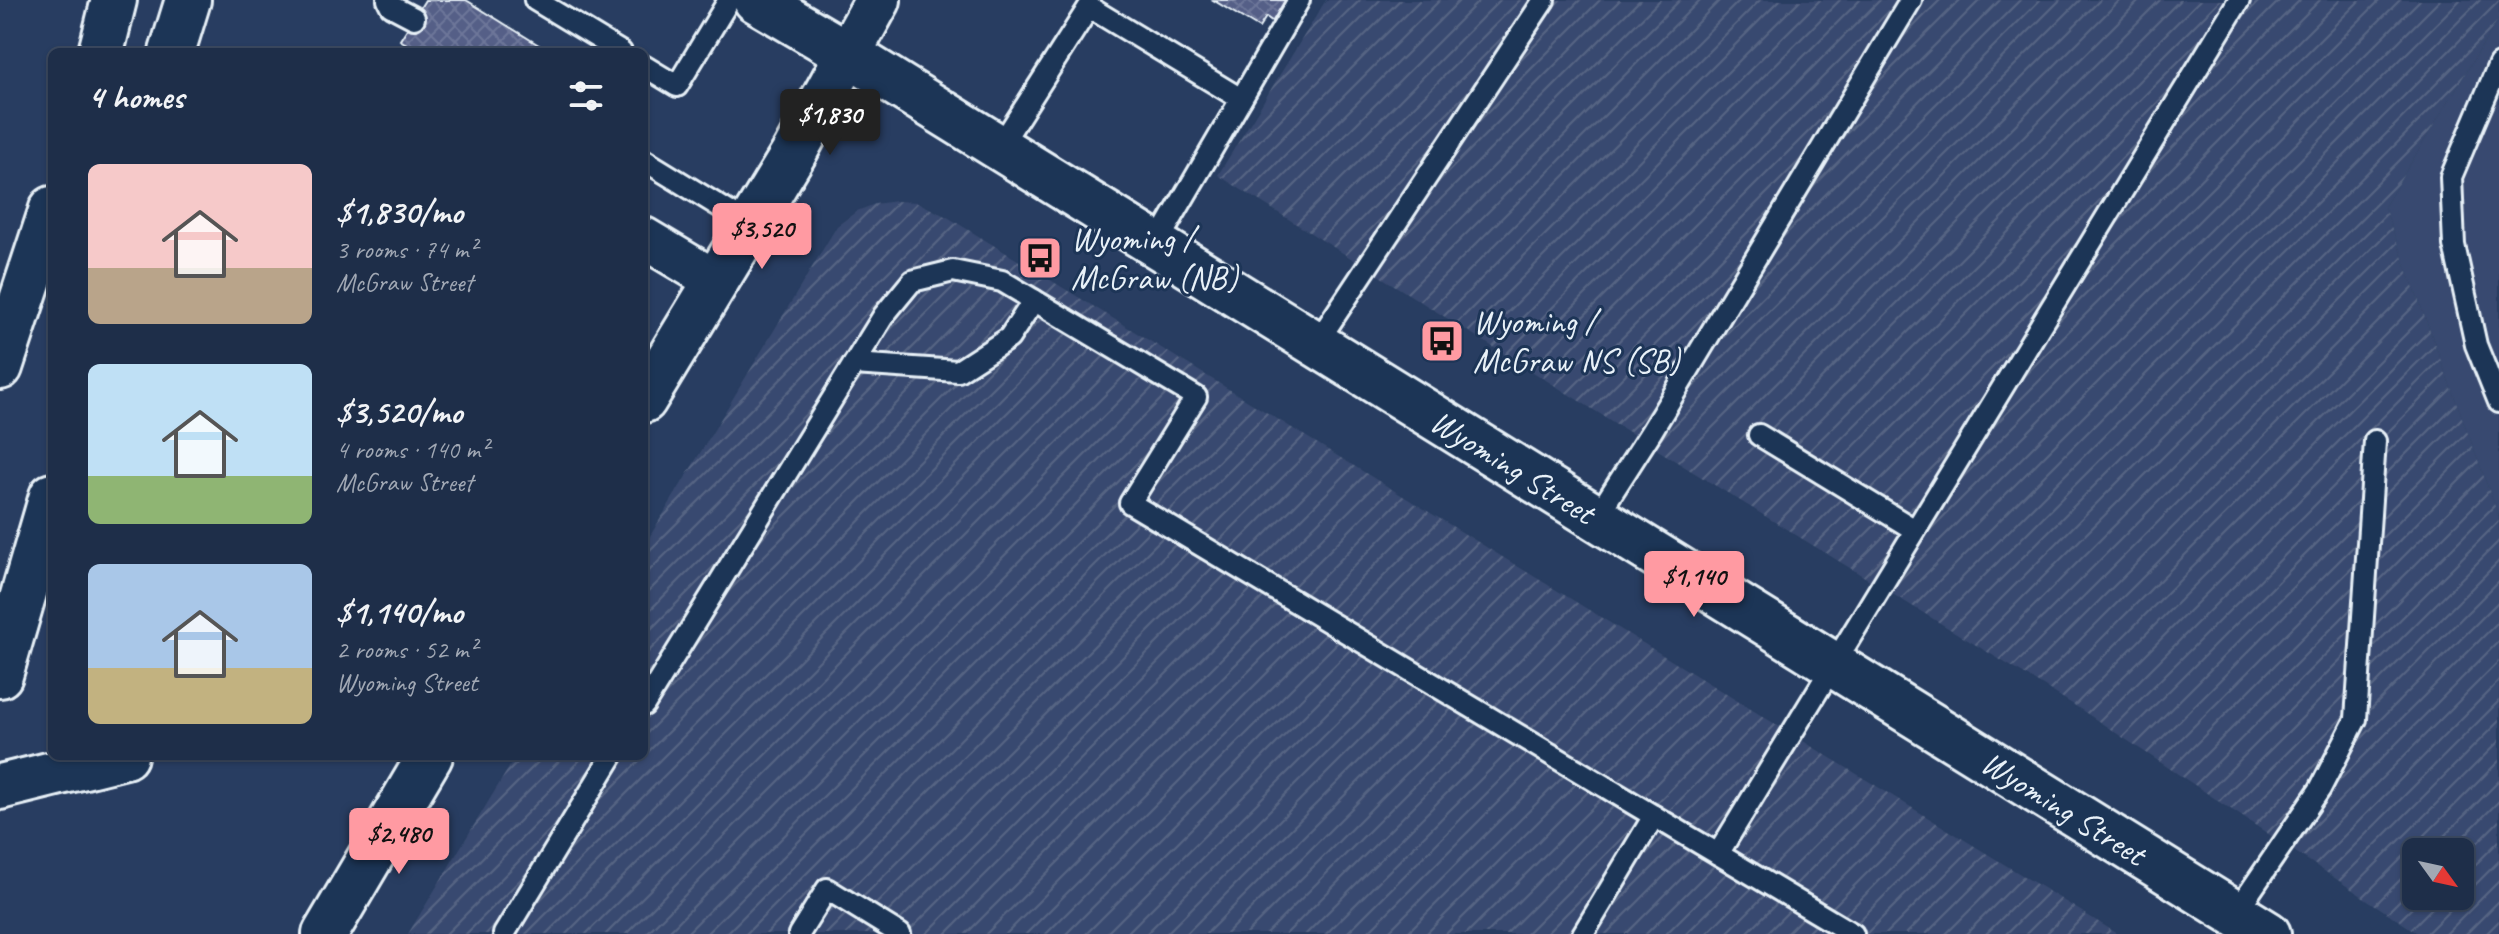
<!DOCTYPE html>
<meta charset="utf-8">
<style>
:root{--surface:#1e2e49;--page:#263650;--text:#f1f3f6;--muted:#a1a8b4;--line:#3c4a61;--accent:#ff9aa2}
body{margin:0;font-family:Caveat,sans-serif;background:var(--page);color:var(--text);height:100vh;display:flex;flex-direction:column;font-size:30px;white-space:nowrap}
*{box-sizing:border-box;margin:0}
p{font-size:26px;color:var(--muted)}
.icon{flex:none;width:44px;height:44px;fill:none;stroke:currentColor;stroke-width:2;stroke-linecap:round;stroke-linejoin:round}
.map{position:relative;flex:1;overflow:hidden}
.details{position:absolute;left:48px;top:48px;width:600px;height:712px;display:flex;flex-direction:column;background:var(--surface);border-radius:12px;box-shadow:0 2px 6px #0004,0 0 0 2px var(--line)}
.details>*{flex:none}
.needle{width:52px;rotate:123deg}
.buttons{position:absolute;left:2402px;top:838px;display:grid;gap:16px}
.buttons a{display:grid;place-items:center;width:72px;height:72px;border-radius:12px;background:var(--surface);box-shadow:0 2px 6px #0004,0 0 0 2px var(--line);font-size:40px}
.price{position:absolute;translate:-50% -68px;padding:0 18px;border-radius:8px;background:var(--accent);color:#111;font-size:26px;line-height:52px;filter:drop-shadow(0 2px 4px #0008)}
.price::after{content:'';position:absolute;left:50%;top:48px;width:24px;height:18px;margin-left:-12px;background:inherit;clip-path:polygon(0 0,100% 0,50% 100%)}
.price.selected{background:#222;color:#fff}
ul{padding:0;list-style:none}
li{display:flex;align-items:center;gap:24px;height:200px;padding:0 40px}
li span{display:grid;place-items:center;flex:none;width:224px;height:160px;border-radius:12px;color:#555}
li>.icon{margin-inline-start:auto}
span .icon{width:96px;height:96px;fill:#fffc;stroke-width:1}
li b{font-size:34px}
h2{display:flex;justify-content:space-between;align-items:center;height:96px;padding:0 40px;font-size:34px}
.map>svg:first-child{display:block}
.built{fill:#394a6f}
.industrial{fill:url(#industrial-furrows);fill-rule:evenodd}
.building{fill:url(#building-cross-hatch);stroke:#e8f1f8;stroke-width:2}
.lines{fill:none;stroke-linecap:round;stroke-linejoin:round}
.lane-casing{stroke:#e8f1f8;stroke-width:26}
.street-casing{stroke:#e8f1f8;stroke-width:46}
.secondary-casing{stroke:#e8f1f8;stroke-width:50}
.primary-casing{stroke:#e8f1f8;stroke-width:50}
.highway-casing{stroke:#e8f1f8;stroke-width:50}
.lane{stroke:#1d3557;stroke-width:20}
.street{stroke:#1d3557;stroke-width:40}
.secondary{stroke:#1d3557;stroke-width:44}
.primary{stroke:#1d3557;stroke-width:44}
.highway{stroke:#1d3557;stroke-width:44}
.labels{text-anchor:middle;stroke-width:6;stroke-linejoin:round;paint-order:stroke}
.poi-label{font-size:34px;fill:#e8f1f8;stroke:#1d3557;text-anchor:start}
.street-label{font-size:34px;fill:#e8f1f8;stroke:#1d3557}
</style>
<div class="map">
<svg width="2499" height="934" viewBox="0 0 2499 934">
<defs>
<pattern id="industrial-furrows" width="10" height="10" patternUnits="userSpaceOnUse" patternTransform="scale(2)"><rect width="10" height="10" fill="#394a6f"/><path d="M-1 1l2-2M0 10L10 0M9 11l2-2" fill="none" stroke="#566584"/></pattern>
<pattern id="building-cross-hatch" width="8" height="8" patternUnits="userSpaceOnUse" patternTransform="scale(2)"><rect width="8" height="8" fill="#545f87"/><path d="M0 0l8 8M0 8l8-8" fill="none" stroke="#6d7699"/></pattern>
</defs>
<rect width="100%" height="100%" fill="#283d61"/>
<filter id="ink" filterUnits="userSpaceOnUse"><feTurbulence type="fractalNoise" baseFrequency=".0125" numOctaves="2"/><feDisplacementMap in="SourceGraphic" scale="16" xChannelSelector="R" yChannelSelector="G"/><feConvolveMatrix kernelMatrix="1 2 1 2 8 2 1 2 1" color-interpolation-filters="sRGB"/></filter>
<g filter="url(#ink)">
<path class="built" d="M2499,18V517L2384,207Z"/>
<g class="industrial">
<path d="M1326,0H2499V18L2384,207L2499,517V934H2419L2074,705L1685,467L1218,175ZM2416,852H2460V896H2416Z"/>
<path d="M896,201L917,202L949,218L2118,934H408L516,756H644V546L837,226L857,211L875,204Z"/>
</g>
<g class="building">
<path d="M425,0H466L550,52H420L400,40Z"/>
<path d="M1213,0H1294L1279,26L1266,17L1259,28Z"/>
</g>
<g class="lines">
<g class="lane-casing">
<g id="lane">
<path d="M388,0L391,6L414,18"/>
<path d="M535,0L621,52"/>
<path d="M2499,64L2451,177L2454,245L2476,345L2499,402"/>
<path d="M644,66L677,86L729,0"/>
<path d="M999,148L1089,7L1241,99"/>
<path d="M644,160L750,225"/>
<path d="M1156,245L1299,0"/>
<path d="M1316,344L1544,0"/>
<path d="M854,364L958,371L1009,338L1034,300"/>
<path d="M1759,435L1915,530"/>
<path d="M1596,518L1651,432L1911,0"/>
<path d="M644,705L884,315L912,281L953,271L1002,281L1196,397L1130,503L1654,816"/>
<path d="M1718,854L2239,0"/>
<path d="M2235,914L2320,789L2356,719L2375,441"/>
<path d="M504,934L612,756"/>
<path d="M799,934L827,889L900,934"/>
<path d="M1583,934L1654,816L1853,934"/>
</g>
</g>
<g class="street-casing">
<path id="street" d="M644,238L716,281"/>
</g>
<g class="secondary-casing">
<g id="secondary">
<path id="s1" d="M644,400L794,153L848,54L2268,934"/>
<path d="M0,787L125,756"/>
<path d="M325,934L430,756"/>
</g>
</g>
<g class="primary-casing">
<path id="primary" d="M756,0L848,54L878,0"/>
</g>
<g class="highway-casing">
<g id="highway">
<path d="M101,52L114,0"/>
<path d="M172,52L188,0"/>
<path d="M0,367L52,209"/>
<path d="M0,675L52,496"/>
</g>
</g>
<use href="#lane" class="lane"/>
<use href="#street" class="street"/>
<use href="#secondary" class="secondary"/>
<use href="#primary" class="primary"/>
<use href="#highway" class="highway"/>
</g>
</g>
<defs>
<g id="bus-square" transform="scale(2.3)"><rect x="-9" y="-9" width="18" height="18" rx="4" fill="#ff9aa2" stroke="#1d3557"/><path d="M-5-6H5V4H4V6H2V4H-2V6H-4V4H-5ZM-3.5-4V0h7V-4ZM-3.5 1.2v1.5H-2V1.2ZM2 1.2v1.5H3.5V1.2Z" fill="#111"/></g>
</defs>
<g fill-rule="evenodd">
<use href="#bus-square" x="1040" y="258"/>
<use href="#bus-square" x="1442" y="341"/>
</g>
<g class="labels">
<g class="poi-label">
<text x="1071" y="250">Wyoming /<tspan x="1071" dy="39">McGraw (NB)</tspan></text>
<text x="1473" y="333">Wyoming /<tspan x="1473" dy="39">McGraw NS (SB)</tspan></text>
</g>
<g class="street-label">
<text dy="12" stroke="none"><textPath href="#s1" startOffset="1184">Wyoming Street</textPath></text>
<text dy="12" stroke="none"><textPath href="#s1" startOffset="1832">Wyoming Street</textPath></text>
</g>
</g>
</svg>
<div class="buttons">
<a><svg class="needle" viewBox="-14 -14 28 28"><path d="M0-13l5 13h-10z" fill="#e53935"/><path d="M0 13l5-13h-10z" fill="#a1a8b4"/></svg></a>
</div>
<b class="price selected" style="left:830px;top:157px">$1,830</b>
<b class="price" style="left:762px;top:271px">$3,520</b>
<b class="price" style="left:1694px;top:619px">$1,140</b>
<b class="price" style="left:399px;top:876px">$2,480</b>
<section class="details">
<h2>4 homes<svg class="icon" aria-label="filters" viewBox="0 0 24 24"><path d="M4 7h16M4 17h16"/><circle cx="9" cy="7" r="2"/><circle cx="15" cy="17" r="2"/></svg></h2>
<ul>
<li><span style="background:linear-gradient(#f6c9c9 65%,#b9a48a 0)"><svg class="icon" aria-label="home" viewBox="0 0 24 24"><path d="M3 11l9-7 9 7M6 9v11h12V9"/></svg></span><div><b>$1,830/mo</b><p>3 rooms · 74 m²</p><p>McGraw Street</p></div></li>
<li><span style="background:linear-gradient(#bfe0f5 70%,#8fb573 0)"><svg class="icon" aria-label="home" viewBox="0 0 24 24"><path d="M3 11l9-7 9 7M6 9v11h12V9"/></svg></span><div><b>$3,520/mo</b><p>4 rooms · 140 m²</p><p>McGraw Street</p></div></li>
<li><span style="background:linear-gradient(#a9c7e8 65%,#c2b280 0)"><svg class="icon" aria-label="home" viewBox="0 0 24 24"><path d="M3 11l9-7 9 7M6 9v11h12V9"/></svg></span><div><b>$1,140/mo</b><p>2 rooms · 52 m²</p><p>Wyoming Street</p></div></li>
</ul>
</section>
</div>
